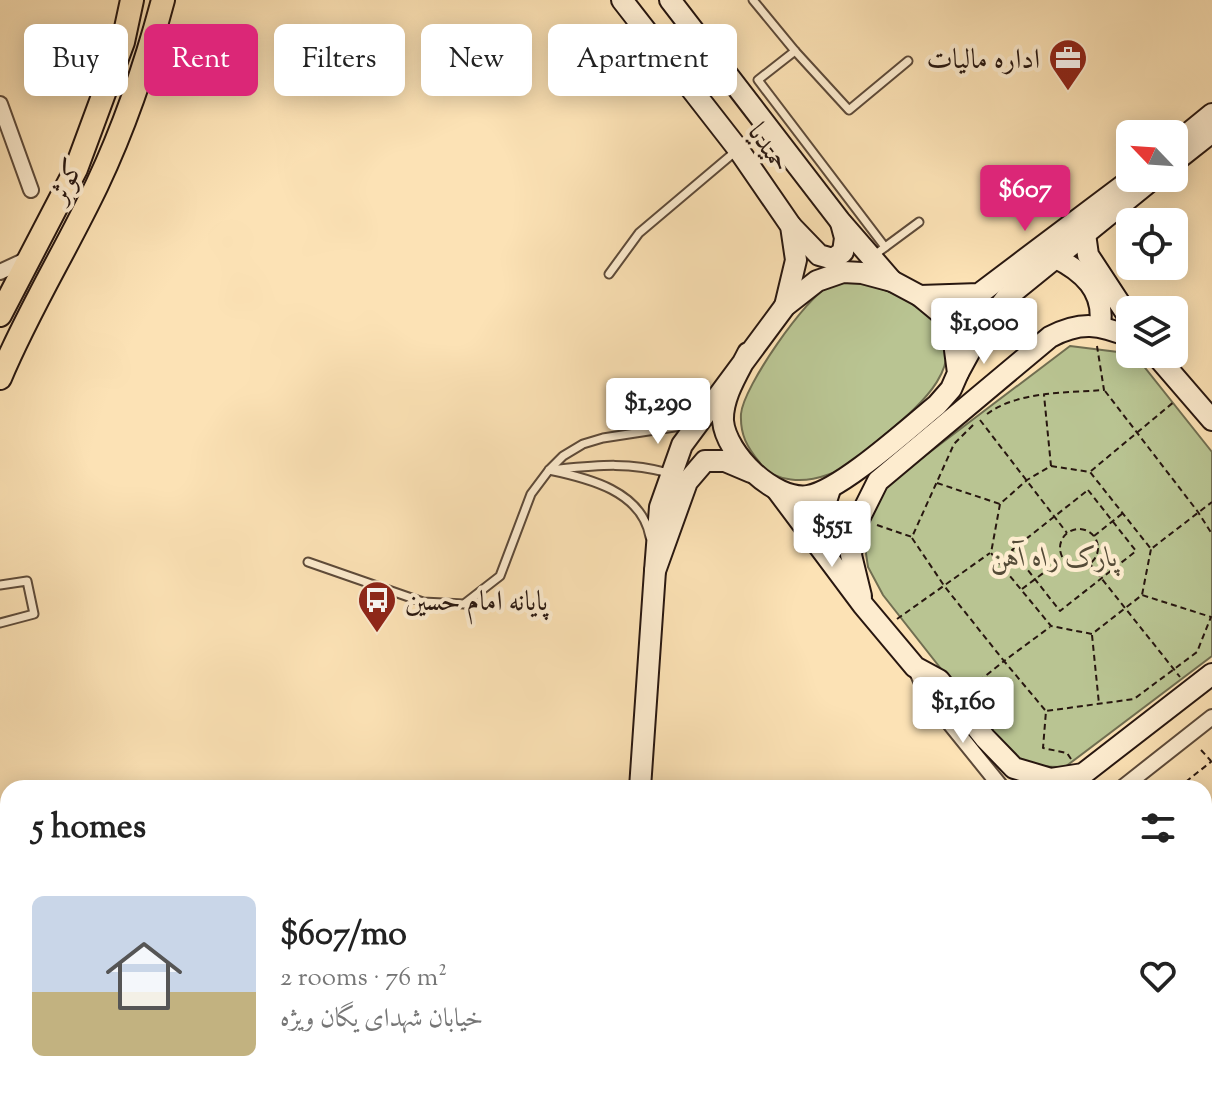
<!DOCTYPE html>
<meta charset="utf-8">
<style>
:root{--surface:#fff;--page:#f2f2f2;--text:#222;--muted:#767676;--accent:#db2777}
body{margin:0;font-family:"Sorts Mill Goudy",Amiri,serif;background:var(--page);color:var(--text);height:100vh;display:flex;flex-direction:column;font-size:30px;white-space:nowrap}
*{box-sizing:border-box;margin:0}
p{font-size:26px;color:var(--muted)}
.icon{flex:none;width:44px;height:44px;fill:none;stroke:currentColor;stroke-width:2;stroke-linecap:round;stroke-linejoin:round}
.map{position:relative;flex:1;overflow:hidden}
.details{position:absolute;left:0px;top:780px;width:1212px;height:314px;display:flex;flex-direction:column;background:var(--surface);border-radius:24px 24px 0 0;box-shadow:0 4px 20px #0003}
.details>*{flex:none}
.hud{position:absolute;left:24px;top:24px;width:800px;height:72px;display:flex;gap:16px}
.needle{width:52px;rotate:295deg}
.controls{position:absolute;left:1116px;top:120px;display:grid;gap:16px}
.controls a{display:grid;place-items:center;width:72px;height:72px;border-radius:12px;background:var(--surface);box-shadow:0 4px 20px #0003;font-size:40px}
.price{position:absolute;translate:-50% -68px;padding:0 18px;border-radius:8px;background:#fff;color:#222;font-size:26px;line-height:52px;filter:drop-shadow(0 2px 4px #0008)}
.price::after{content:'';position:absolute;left:50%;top:48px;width:24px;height:18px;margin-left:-12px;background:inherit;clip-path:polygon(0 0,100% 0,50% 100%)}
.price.selected{background:var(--accent);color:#fff}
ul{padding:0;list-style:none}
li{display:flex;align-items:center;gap:24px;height:200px;padding:0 32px}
li span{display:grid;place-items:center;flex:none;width:224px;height:160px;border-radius:12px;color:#555}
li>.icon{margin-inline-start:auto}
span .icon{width:96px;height:96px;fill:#fffc;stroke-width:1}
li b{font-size:34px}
h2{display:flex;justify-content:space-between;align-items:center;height:96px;padding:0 32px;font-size:34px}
.tag{padding:0 28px;border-radius:12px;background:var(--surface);box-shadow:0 4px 20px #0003;font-size:28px;line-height:72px}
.tag.selected{background:var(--accent);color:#fff}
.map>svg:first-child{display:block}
.green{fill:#b9c492;stroke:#706e51;stroke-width:2}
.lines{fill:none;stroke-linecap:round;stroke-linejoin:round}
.lane-casing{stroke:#5d4a39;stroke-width:11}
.street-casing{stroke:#5d4a39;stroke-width:18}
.secondary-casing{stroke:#281710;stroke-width:24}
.primary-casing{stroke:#281710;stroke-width:26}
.path{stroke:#281710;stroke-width:2;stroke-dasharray:6 4;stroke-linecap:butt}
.lane{stroke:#fdeccf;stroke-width:7}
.street{stroke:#fdeccf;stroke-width:14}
.secondary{stroke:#fdeccf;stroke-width:20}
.primary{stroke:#fce2b5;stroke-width:22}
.rail{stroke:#281710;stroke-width:4;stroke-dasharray:14 14;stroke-linecap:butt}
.labels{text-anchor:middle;stroke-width:8;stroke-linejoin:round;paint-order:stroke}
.poi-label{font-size:28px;fill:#281710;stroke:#fdeccf;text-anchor:end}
.street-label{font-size:28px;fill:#281710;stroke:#fdeccf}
.park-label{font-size:28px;font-style:italic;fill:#544b37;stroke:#fdeccf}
</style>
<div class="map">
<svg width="1212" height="1093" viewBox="0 0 1212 1093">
<rect width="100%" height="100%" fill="#fce2b5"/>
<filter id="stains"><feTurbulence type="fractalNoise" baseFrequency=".0025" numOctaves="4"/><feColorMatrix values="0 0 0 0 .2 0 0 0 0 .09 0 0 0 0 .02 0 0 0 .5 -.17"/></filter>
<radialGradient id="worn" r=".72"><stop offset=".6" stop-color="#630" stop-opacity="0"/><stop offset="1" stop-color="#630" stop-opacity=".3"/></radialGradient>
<g class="green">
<path d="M860,282C880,288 924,302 936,319C971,367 915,409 882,437C867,450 846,469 827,475C805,483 775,483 760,463C747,447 740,435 741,414C743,387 806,297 830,285C838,282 851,283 860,282Z"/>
<path d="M1070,346L1134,354L1212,452V656L1065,767C1032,768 1020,763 997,740L883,595L868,567L865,547L873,502L893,480Z"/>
</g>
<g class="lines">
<g class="lane-casing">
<g id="lane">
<path d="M753,0L795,51L849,110L908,61"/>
<path d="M795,51L758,80L885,247"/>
<path d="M873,256L919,222"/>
<path d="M609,274L639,233L736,151"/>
<path d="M559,469C600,465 630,462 669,473"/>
<path d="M549,470C588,478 642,491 650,537"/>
<path d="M308,562L423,602L464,604L500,576L531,494L549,470L563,456L583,444L603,438L694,424"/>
<path d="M0,585L27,581L34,614L0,623"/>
<path d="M0,1050L8,1049"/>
</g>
</g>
<g class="street-casing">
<g id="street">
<path d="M0,104L31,190"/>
<path d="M0,272L30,258"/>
<path d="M915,667L927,695L1002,788"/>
<path d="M1122,788L1212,717"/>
<path d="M605,1093L614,1086"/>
<path d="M848,1093L857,1086"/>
</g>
</g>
<g class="secondary-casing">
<g id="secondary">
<path d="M622,0L738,149L791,226L796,260L785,306"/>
<path d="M670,0L840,221L892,281"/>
<path d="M1174,145L1212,114"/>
<path d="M1174,162L1212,132"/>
<path d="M791,226L819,255L833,259L843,252L845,238L841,223"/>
<path d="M1085,234L1088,255L1130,319"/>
<path d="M1054,257C1083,271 1105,291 1100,325"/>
<path d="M920,296L979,294L1133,178"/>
<path d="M1155,354L1212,420"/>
<path d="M958,373L982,329L1006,298L1154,178"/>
<path d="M830,489L821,517L826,526L840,533L854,529L878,481L1050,337C1081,321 1099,324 1130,337"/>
<path d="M777,490L863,605L915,667L939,680L985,738L1014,768L1051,779L1083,774L1212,674"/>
<path d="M854,529L851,555L861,596"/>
<path d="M655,571L660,507L682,445L785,306L817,281L843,272L862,273L892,281L920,296L943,315L953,335L958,373L951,389L937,405C910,427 840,491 808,496C774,501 726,454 723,421C722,397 738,373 748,353"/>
<path d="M640,788L655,571L687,482L705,461H725L751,472"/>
<path d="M0,1012L8,1016"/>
</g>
</g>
<g class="primary-casing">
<g id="primary">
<path d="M0,315L76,169L123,42L132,0"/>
<path d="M0,378C28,311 66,250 97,185C125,126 146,64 163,0"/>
</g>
</g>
<g class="path">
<path d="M1105,391L1198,512L1212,534"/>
<path d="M987,414C1018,391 1066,393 1104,390L1097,346"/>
<path d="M980,420L1067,533"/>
<path d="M1051,466L1090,472L1151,549L1212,502"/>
<path d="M1091,471L1175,401"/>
<path d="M937,483L1000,504L1027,480L1051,466L1044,395"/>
<path d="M1088,490L1136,551L1060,611L1012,550Z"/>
<path d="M1000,504L991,553L1051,626L1092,634L1142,595L1151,549"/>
<path d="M877,525L912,537L954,444L975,423"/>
<circle cx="1079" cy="548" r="19"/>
<path d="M1094,536L1123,513"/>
<path d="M912,538L945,587L1004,661L969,689"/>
<path d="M1090,564L1180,677"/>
<path d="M1022,589L1062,559"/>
<path d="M897,619L990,553"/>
<path d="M1092,635L1099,704"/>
<path d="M1045,710L1004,661L1050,627"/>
<path d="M1201,750L1211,761"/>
<path d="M1071,759L1067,753L1043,748L1046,711L1134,699L1197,652L1211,617L1142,595"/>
<path d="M1178,788L1212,761"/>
</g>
<use href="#lane" class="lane"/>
<use href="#street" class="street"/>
<use href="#secondary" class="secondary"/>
<use href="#primary" class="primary"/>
<g class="rail">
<path d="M1204,952L1212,946"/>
<path d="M1204,1000L1212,994"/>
<path d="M1036,1093L1045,1086"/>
<path d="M1084,1093L1093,1086"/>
</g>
</g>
<defs>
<g id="office-pin" transform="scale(2)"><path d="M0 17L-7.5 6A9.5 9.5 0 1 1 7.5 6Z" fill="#8f2418" stroke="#fdeccf"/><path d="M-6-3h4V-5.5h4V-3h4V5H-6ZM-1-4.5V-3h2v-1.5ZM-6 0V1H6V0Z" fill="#fff"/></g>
<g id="bus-pin" transform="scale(2)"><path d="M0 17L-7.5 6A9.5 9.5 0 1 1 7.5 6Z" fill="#8f2418" stroke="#fdeccf"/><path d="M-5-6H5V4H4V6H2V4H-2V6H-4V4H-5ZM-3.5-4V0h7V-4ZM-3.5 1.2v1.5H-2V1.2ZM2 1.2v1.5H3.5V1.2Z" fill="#fff"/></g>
</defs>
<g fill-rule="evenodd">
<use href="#office-pin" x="1068" y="58"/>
<use href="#bus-pin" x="377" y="600"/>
</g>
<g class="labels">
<g class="poi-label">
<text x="1040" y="68">اداره مالیات</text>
<text x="405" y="610" text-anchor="start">پایانه امام حسین</text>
</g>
<g class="street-label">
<text transform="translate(770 147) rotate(55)" y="10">حمیدیا</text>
<text transform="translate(65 180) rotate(-64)" y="10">کوثر</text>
</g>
<g class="park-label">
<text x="1054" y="566">پارک راه آهن</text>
</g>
</g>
<rect width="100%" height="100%" filter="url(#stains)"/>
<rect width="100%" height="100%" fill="url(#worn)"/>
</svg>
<div class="controls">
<a><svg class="needle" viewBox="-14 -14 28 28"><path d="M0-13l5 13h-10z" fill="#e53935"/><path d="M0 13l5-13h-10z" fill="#767676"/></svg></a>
<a><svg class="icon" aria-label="locate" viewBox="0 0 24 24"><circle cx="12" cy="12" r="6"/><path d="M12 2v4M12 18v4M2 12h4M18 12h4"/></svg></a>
<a><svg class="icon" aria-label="layers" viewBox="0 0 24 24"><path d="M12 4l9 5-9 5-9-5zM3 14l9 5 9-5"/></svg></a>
</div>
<b class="price selected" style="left:1025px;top:233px">$607</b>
<b class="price" style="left:984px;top:366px">$1,000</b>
<b class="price" style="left:658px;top:446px">$1,290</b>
<b class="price" style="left:832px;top:569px">$551</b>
<b class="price" style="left:963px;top:745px">$1,160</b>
<div class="hud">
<a class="tag">Buy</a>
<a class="tag selected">Rent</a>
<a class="tag">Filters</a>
<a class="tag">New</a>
<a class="tag">Apartment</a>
</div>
<section class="details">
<h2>5 homes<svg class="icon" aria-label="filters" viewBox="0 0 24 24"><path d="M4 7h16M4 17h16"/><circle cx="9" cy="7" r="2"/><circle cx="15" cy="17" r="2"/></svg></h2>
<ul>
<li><span style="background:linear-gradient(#c9d6e8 60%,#c2b280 0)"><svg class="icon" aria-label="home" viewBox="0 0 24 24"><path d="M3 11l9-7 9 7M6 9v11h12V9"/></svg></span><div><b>$607/mo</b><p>2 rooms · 76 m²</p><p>خیابان شهدای یگان ویژه</p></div><svg class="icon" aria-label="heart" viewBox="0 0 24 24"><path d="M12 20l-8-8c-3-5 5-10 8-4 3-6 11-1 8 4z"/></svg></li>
</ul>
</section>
</div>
